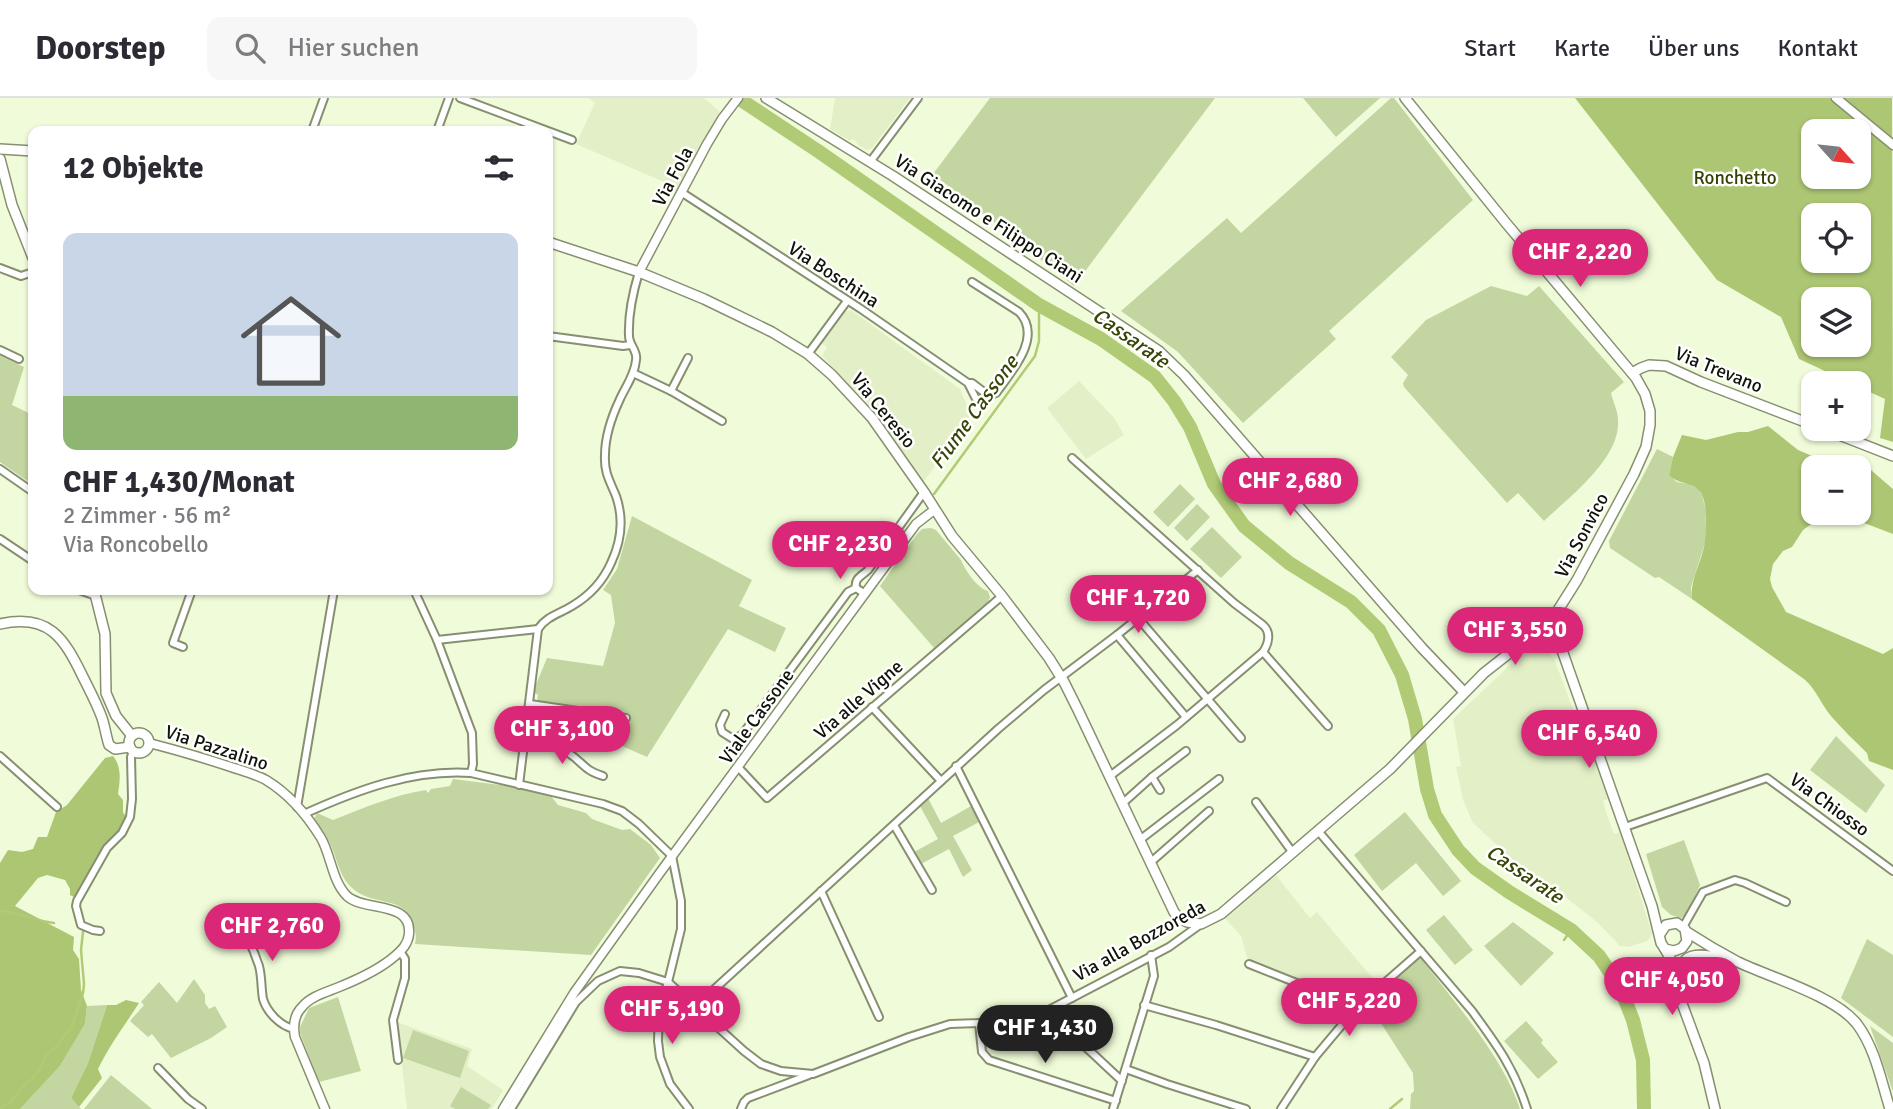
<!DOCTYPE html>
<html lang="de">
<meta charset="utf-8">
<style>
:root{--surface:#fff;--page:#f7f7f7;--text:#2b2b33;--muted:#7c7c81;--line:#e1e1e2;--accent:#db2777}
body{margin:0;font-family:Signika,sans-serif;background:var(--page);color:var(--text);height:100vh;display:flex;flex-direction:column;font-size:26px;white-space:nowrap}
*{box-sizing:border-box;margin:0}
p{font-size:23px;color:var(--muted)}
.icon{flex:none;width:38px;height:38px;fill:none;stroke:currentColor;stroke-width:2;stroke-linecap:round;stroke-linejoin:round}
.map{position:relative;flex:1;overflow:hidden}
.drawer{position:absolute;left:28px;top:28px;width:525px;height:469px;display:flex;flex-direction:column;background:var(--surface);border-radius:14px;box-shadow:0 2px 5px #0004}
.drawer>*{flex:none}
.needle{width:46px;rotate:117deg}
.buttons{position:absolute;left:1801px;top:21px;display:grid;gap:14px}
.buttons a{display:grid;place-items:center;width:70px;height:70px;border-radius:14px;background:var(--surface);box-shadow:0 2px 5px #0004;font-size:35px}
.price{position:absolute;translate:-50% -60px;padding:0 16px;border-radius:24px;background:var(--accent);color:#fff;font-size:23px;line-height:46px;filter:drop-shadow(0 2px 4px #0008)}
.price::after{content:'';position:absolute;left:50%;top:42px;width:21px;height:16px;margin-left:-10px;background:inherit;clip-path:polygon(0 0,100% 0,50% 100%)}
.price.on{background:#222;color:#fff}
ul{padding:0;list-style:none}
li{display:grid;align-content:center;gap:14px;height:371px;padding:0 35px}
li span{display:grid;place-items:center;height:217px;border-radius:14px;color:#555}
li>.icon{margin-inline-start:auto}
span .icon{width:126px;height:126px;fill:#fffc;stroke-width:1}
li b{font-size:30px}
h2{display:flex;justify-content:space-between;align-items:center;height:84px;padding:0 35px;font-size:30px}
header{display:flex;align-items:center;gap:42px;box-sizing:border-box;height:98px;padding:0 35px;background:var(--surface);border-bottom:2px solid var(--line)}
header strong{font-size:33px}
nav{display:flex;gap:38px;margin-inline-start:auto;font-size:24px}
.search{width:490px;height:63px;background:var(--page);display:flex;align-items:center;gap:18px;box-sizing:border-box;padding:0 24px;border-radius:14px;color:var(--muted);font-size:26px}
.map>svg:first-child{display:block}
.built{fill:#e3f0c7}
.green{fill:#c3d5a0}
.forest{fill:#adc673;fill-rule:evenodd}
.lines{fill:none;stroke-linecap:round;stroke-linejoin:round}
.stream{stroke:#b0ca76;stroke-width:2.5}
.river{stroke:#b0ca76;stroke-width:14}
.pedestrian-tunnel{stroke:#ced9ba;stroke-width:4.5;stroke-dasharray:4.5 2;stroke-linecap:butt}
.minor-casing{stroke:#869071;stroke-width:10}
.tertiary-casing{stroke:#869071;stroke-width:11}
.secondary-casing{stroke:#869071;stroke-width:12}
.minor{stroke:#fff;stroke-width:6}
.tertiary{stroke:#fff;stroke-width:8}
.secondary{stroke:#fff;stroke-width:9}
.labels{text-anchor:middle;stroke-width:5;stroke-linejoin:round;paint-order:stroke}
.street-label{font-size:19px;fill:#101408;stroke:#fff}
.park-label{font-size:19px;fill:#334201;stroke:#fff}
.water-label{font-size:21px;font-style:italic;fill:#374606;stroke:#fff}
</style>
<header>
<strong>Doorstep</strong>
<div class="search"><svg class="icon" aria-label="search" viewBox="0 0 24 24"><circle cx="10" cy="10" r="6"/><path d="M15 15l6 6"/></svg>Hier suchen</div>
<nav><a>Start</a><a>Karte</a><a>Über uns</a><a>Kontakt</a></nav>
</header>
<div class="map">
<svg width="1893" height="1011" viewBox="0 0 1893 1011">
<rect width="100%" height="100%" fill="#f0fcd9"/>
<g class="built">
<path d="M589,0H704L720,14L697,53L678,90L576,46L595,5Z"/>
<path d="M835,0H910L872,50L867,52L858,47L856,43L852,41L850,43L830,31Z"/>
<path d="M851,212L960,291L971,317L922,386L875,313L822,258L827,249L822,245L844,214Z"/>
<path d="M1079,283L1115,321L1124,337L1086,361L1047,310Z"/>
<path d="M1540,547L1546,549L1555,563L1583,638L1588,643L1608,701L1603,703L1608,720L1614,736L1620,734L1652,835L1650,840L1647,843L1628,849L1620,848L1598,825L1554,790L1514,763L1473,725L1463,702L1456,669L1461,668L1453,621L1511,566L1532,551Z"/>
<path d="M1272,772L1310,820L1317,814L1380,889L1357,909L1249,866L1241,838L1221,816Z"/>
<path d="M397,924L472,951L467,968L503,992L492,1011H407Z"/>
</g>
<g class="green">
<path d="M990,0H1215L1074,188L933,76Z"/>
<path d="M1303,0H1380L1336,39Z"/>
<path d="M1391,0H1394L1473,102L1329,233L1336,241L1243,325L1178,254L1121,213L1227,120L1241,135Z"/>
<path d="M1491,188L1527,198L1539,188L1624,284L1611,295C1613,304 1618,313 1618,322C1621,360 1569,399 1544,423L1518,395L1507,405L1404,289L1403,285L1408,277L1391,259L1426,222Z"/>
<path d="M0,258L24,269L12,307L33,317V387L0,364Z"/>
<path d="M1657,351L1673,359L1669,377L1677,384L1689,386L1698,391L1702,397L1706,413L1705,445L1691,489L1692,501L1659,479L1655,480L1610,450L1609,443Z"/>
<path d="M1180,386L1195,401L1168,429L1153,414Z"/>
<path d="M1197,406L1210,419L1187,443L1174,430Z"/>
<path d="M632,418L752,482L739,508L786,530L775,554L728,531L647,659L536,610L538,597L533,594L547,560L603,568L615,525L611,497L603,492L617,471Z"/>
<path d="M1212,429L1242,459L1221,480L1190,451Z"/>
<path d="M931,430L936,432L961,462C965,472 977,490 988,493L990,499L988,504L935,551L880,488L917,436L922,431Z"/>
<path d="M1836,638L1885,687L1866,715L1810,672Z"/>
<path d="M453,681L547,693L558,707L586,715L592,721L622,732L630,731L651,747L660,760L591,857L415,846C417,838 415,833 413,825C404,796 371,810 350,788C338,776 337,758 329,744C325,736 319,728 314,721L317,715L333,722C363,710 394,697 426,692L428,695L431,691L450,688Z"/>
<path d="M928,700L941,725L973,707L981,723L953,738L972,772L963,779L949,751L921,766L914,754L938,741L920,708Z"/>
<path d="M1405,714L1461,783L1443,798L1416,765L1382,793L1354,757Z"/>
<path d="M1684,742L1700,787L1687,816L1681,820L1671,817L1662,809L1646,756Z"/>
<path d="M1444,817L1473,852L1455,867L1426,832Z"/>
<path d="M1513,824L1554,855L1521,888L1484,848Z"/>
<path d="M1867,841L1893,857V939L1841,900Z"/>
<path d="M1419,858C1452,901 1504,960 1520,1011H1410L1411,996L1414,993L1413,975L1368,905Z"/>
<path d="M194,881L205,897V905L209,911L215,908L227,929L211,940L171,960L152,936L148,939L130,923L144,907L141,904L159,884L177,905Z"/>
<path d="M338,899L361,973L319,984L300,935V929L309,910Z"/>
<path d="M107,907L88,965L71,1000L81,1011H20L60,968L85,926L87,908Z"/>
<path d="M1526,923L1543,942L1541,945L1558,964L1538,981L1504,943Z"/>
<path d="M1870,928L1893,945V994Z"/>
<path d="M413,932L469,953L460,980L403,960Z"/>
<path d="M111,977L152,1011H84Z"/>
<path d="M461,989L491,1007L488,1011H455L450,1008Z"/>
</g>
<g class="forest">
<path d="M1575,0H1892L1893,344L1880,340L1885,301L1859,289L1858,285H1851L1799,261L1781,219L1717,182ZM1813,33H1858V79H1813ZM1813,117H1858V163H1813ZM1813,201H1858V247H1813Z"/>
<path d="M1768,328L1798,352L1824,363L1865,367L1893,391V436L1838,415H1858V369H1813V415H1831L1817,422L1803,432L1792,449L1783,453L1773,466L1770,481L1772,489L1786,514L1883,556L1893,550V672L1869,663L1867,655C1855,643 1842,631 1831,618C1821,606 1816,591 1804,581L1692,501C1690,482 1700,467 1704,449C1706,440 1705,430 1706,421C1706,413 1705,402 1701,395C1693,383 1678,387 1669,377L1673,359L1682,337L1706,342L1738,334H1748Z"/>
<path d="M113,658C122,669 120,682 118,696L123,702V714L126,719L100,762L74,799L70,797V791L65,782L47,777L38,780L15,808L74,839L73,852L79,861L81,892L87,908L85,926L60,968L20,1011H0V765L8,752L22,754L33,751L38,739H47L56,714L67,707L105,660Z"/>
<path d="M126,902L139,905C125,927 109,948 98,971L102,980L79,1009L71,1000L88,965L107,907H116Z"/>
</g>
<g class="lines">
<g class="stream">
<path d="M934,396L1035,258L1039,243V207"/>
<path d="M0,813C18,814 36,823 54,825"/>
<path d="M1564,842L1571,832"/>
<path d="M0,1010L11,1004L25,986L32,981L41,970L44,960L57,948L72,928L83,895L84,886L81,852L83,834"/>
<path d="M1390,1011L1402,1001"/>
</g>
<path class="river" d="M738,0L818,53L1039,207L1101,241L1155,279L1174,303L1190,329L1214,386L1244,428L1289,465L1351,504L1379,532L1402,577L1415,621L1427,691L1435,717L1458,752L1475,770L1509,794L1571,832L1599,858L1620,889L1633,922L1643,962L1644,1011"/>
<path class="pedestrian-tunnel" d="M227,808L232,816"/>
<g class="minor-casing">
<g id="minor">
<path d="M460,0L572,42"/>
<path d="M312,33L324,0"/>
<path d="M437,33L449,0"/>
<path d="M870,64L918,0"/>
<path d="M681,94L861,211L968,285H972L989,298C985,303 982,304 976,301L968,285"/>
<path d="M0,170L21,178L33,174"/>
<path d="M972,184L1019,214C1043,239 1012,273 996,295L989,298"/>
<path d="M548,238L623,248L630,247"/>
<path d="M0,252L19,261"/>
<path d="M808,256L847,203"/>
<path d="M633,275L671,293L722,323"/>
<path d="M671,293L688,260"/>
<path d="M1072,360L1234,505L1263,527C1271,534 1269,545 1263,554L1177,627L1110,678"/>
<path d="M0,371L33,394"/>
<path d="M0,441L33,463"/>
<path d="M856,490C854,480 862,478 868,472L924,394"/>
<path d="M79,492L96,498"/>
<path d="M414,492L437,542L472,635L473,666L471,675"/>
<path d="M1138,520L1241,640"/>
<path d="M1117,537L1186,619"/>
<path d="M437,542L538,531"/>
<path d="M183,549L173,545L192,492"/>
<path d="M1263,554L1328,628"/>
<path d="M530,606L626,620"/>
<path d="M872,609L941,683"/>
<path d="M725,616L720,627L722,634L733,641L742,637L848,494L856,490L865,496"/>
<path d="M525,640C542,644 560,648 574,659C586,669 587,673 603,678"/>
<path d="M0,658L57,709"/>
<path d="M956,668L1072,900"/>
<path d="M738,669L767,700L1002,498"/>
<path d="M1152,679L1160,692"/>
<path d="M519,687L538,531C547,518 559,516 572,508C589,498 603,483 611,465C621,444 624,421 616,398C610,383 604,375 605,357C605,338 612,318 620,301C626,288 635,276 636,262C638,253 629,247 629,238C628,217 633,194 639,174"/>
<path d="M1256,704L1293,755"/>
<path d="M1123,705L1152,679L1186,653"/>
<path d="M297,709L334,492"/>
<path d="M304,716C357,692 413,671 471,675L603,706L622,713L639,726L672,758L681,803V831L668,884L659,913L658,943L660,959L670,986L689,1011"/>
<path d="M894,727L932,792"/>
<path d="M1625,729L1767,680L1893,773"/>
<path d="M1319,734L1472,913C1497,947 1514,970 1527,1011"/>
<path d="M1141,741L1219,681"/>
<path d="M1151,764L1209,713"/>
<path d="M821,793L879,919"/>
<path d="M234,818C245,832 253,850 259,868C262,879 261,890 263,901C267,914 280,928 294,931"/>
<path d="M1683,829L1703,794L1735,782L1745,785L1786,804"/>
<path d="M100,833L93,832L81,827L76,808L77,803L107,750L122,735L130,719L132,701L131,659L133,653"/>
<path d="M1249,866L1357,909"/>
<path d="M1061,906L1074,938L1122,983"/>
<path d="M1144,907L1216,927L1315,959"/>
<path d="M696,908L998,631L1044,592L1117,537L1198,472"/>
<path d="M979,925L982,954L989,962L1116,1003"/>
<path d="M398,962L393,922L405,880V861L400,853"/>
<path d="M158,970L188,1001L202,1011"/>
<path d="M1126,971L1167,986L1246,1011"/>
<path d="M511,1011L576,904L598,883L620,873L639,875L668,884L744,953L761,966L781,973L813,976L909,939L950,926L979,925L1045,914L1169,849L1201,826"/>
<path d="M741,1011L744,1004L748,1000L809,977"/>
<path d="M1113,1011L1154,878L1151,857"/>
<path d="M1281,1011L1315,959L1357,909L1421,853"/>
</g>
</g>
<g class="tertiary-casing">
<g id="tertiary">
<path d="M1836,0L1893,47"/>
<path d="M639,174L707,46L722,21L738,0"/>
<path d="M149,645C176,652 204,660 231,669C243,673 255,676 266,682C289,696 307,717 321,740C331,757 332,783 347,798C364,814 412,802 409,836C408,846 402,852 395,858C379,872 359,881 339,889C327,894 311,898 302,909C294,917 293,928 295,939L325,1011"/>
<path d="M503,1011L574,895L659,776L916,426L934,412"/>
</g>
</g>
<g class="secondary-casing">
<g id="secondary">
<path d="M766,0L893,78L1159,253L1184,277L1422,550L1464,594"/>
<path d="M0,51L33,53"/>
<path d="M0,61L12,107L33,160"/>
<path d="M548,144L639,174L704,201L772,234L808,256L832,277L872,320L924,394L952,438L1002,498L1049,560L1064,584L1078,612L1174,814L1179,820L1187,824L1201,826L1221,816L1390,671L1484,575L1531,538L1555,517L1577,482L1634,376L1646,349L1650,327V313L1645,296L1636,280L1506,125L1405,0"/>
<path d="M1632,275L1641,270L1649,267L1666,268L1701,284L1813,327"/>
<path d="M1824,331L1893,358"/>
<path d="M94,492L105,536L106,595L116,618L132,638"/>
<path d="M1548,524L1557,538L1652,808L1661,845L1665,851L1674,853L1682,850L1687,843L1685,831L1677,825L1666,827L1660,836"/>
<path d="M0,526C49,515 64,540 83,579C90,593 97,606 102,620C105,629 106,638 109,647L115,651L130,649"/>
<circle cx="139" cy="645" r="10"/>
<path d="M1687,834C1704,845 1721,855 1738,864C1772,880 1835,898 1857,926C1875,950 1881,982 1890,1011"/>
<path d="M1665,851L1670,860L1674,882L1680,900L1704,965L1715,1011"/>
<path d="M1681,888C1675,851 1700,855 1726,861"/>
</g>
</g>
<use href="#minor" class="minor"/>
<use href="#tertiary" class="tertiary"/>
<use href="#secondary" class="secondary"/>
</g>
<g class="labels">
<g class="street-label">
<text transform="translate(672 78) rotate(-62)" y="7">Via Fola</text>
<text transform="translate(989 120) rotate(33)" y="7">Via Giacomo e Filippo Ciani</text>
<text transform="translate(834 176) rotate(33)" y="7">Via Boschina</text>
<text transform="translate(1719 271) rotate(22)" y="7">Via Trevano</text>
<text transform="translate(884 312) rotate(51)" y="7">Via Ceresio</text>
<text transform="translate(1581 437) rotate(-62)" y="7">Via Sonvico</text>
<text transform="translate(858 601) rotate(-41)" y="7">Via alle Vigne</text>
<text transform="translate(756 618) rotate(-54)" y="7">Viale Cassone</text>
<text transform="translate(217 649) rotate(18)" y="7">Via Pazzalino</text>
<text transform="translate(1830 706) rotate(36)" y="7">Via Chiosso</text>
<text transform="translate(1139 842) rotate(-29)" y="7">Via alla Bozzoreda</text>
</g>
<g class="park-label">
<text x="1735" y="86">Ronchetto</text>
</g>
<g class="water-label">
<text transform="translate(1131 240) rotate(35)" y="7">Cassarate</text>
<text transform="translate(974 314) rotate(-54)" y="7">Fiume Cassone</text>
<text transform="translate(1525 776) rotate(34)" y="7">Cassarate</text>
</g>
</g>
</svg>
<div class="buttons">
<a><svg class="needle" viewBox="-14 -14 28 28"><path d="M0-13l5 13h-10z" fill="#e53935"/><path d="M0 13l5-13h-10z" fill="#7c7c81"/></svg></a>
<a><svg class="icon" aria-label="locate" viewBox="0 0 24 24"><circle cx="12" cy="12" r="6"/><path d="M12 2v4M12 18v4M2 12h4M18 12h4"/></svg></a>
<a><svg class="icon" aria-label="layers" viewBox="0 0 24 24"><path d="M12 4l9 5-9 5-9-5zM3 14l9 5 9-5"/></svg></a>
<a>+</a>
<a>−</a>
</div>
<b class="price" style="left:1580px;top:191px">CHF 2,220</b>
<b class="price" style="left:1290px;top:420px">CHF 2,680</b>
<b class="price" style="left:840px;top:483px">CHF 2,230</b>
<b class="price" style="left:1138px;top:537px">CHF 1,720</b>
<b class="price" style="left:1515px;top:569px">CHF 3,550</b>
<b class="price" style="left:562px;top:668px">CHF 3,100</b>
<b class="price" style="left:1589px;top:672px">CHF 6,540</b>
<b class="price" style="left:272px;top:865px">CHF 2,760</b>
<b class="price" style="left:1672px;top:919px">CHF 4,050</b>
<b class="price" style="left:1349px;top:940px">CHF 5,220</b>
<b class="price" style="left:672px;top:948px">CHF 5,190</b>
<b class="price on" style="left:1045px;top:967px">CHF 1,430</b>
<section class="drawer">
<h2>12 Objekte<svg class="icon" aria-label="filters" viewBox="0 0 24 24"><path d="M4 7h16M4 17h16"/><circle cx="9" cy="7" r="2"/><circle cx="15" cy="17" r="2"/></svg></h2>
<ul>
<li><span style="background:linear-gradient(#c9d6e8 75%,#8fb573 0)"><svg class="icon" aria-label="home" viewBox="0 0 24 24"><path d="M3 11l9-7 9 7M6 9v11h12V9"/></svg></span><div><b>CHF 1,430/Monat</b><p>2 Zimmer · 56 m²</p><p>Via Roncobello</p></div></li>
</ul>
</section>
</div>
